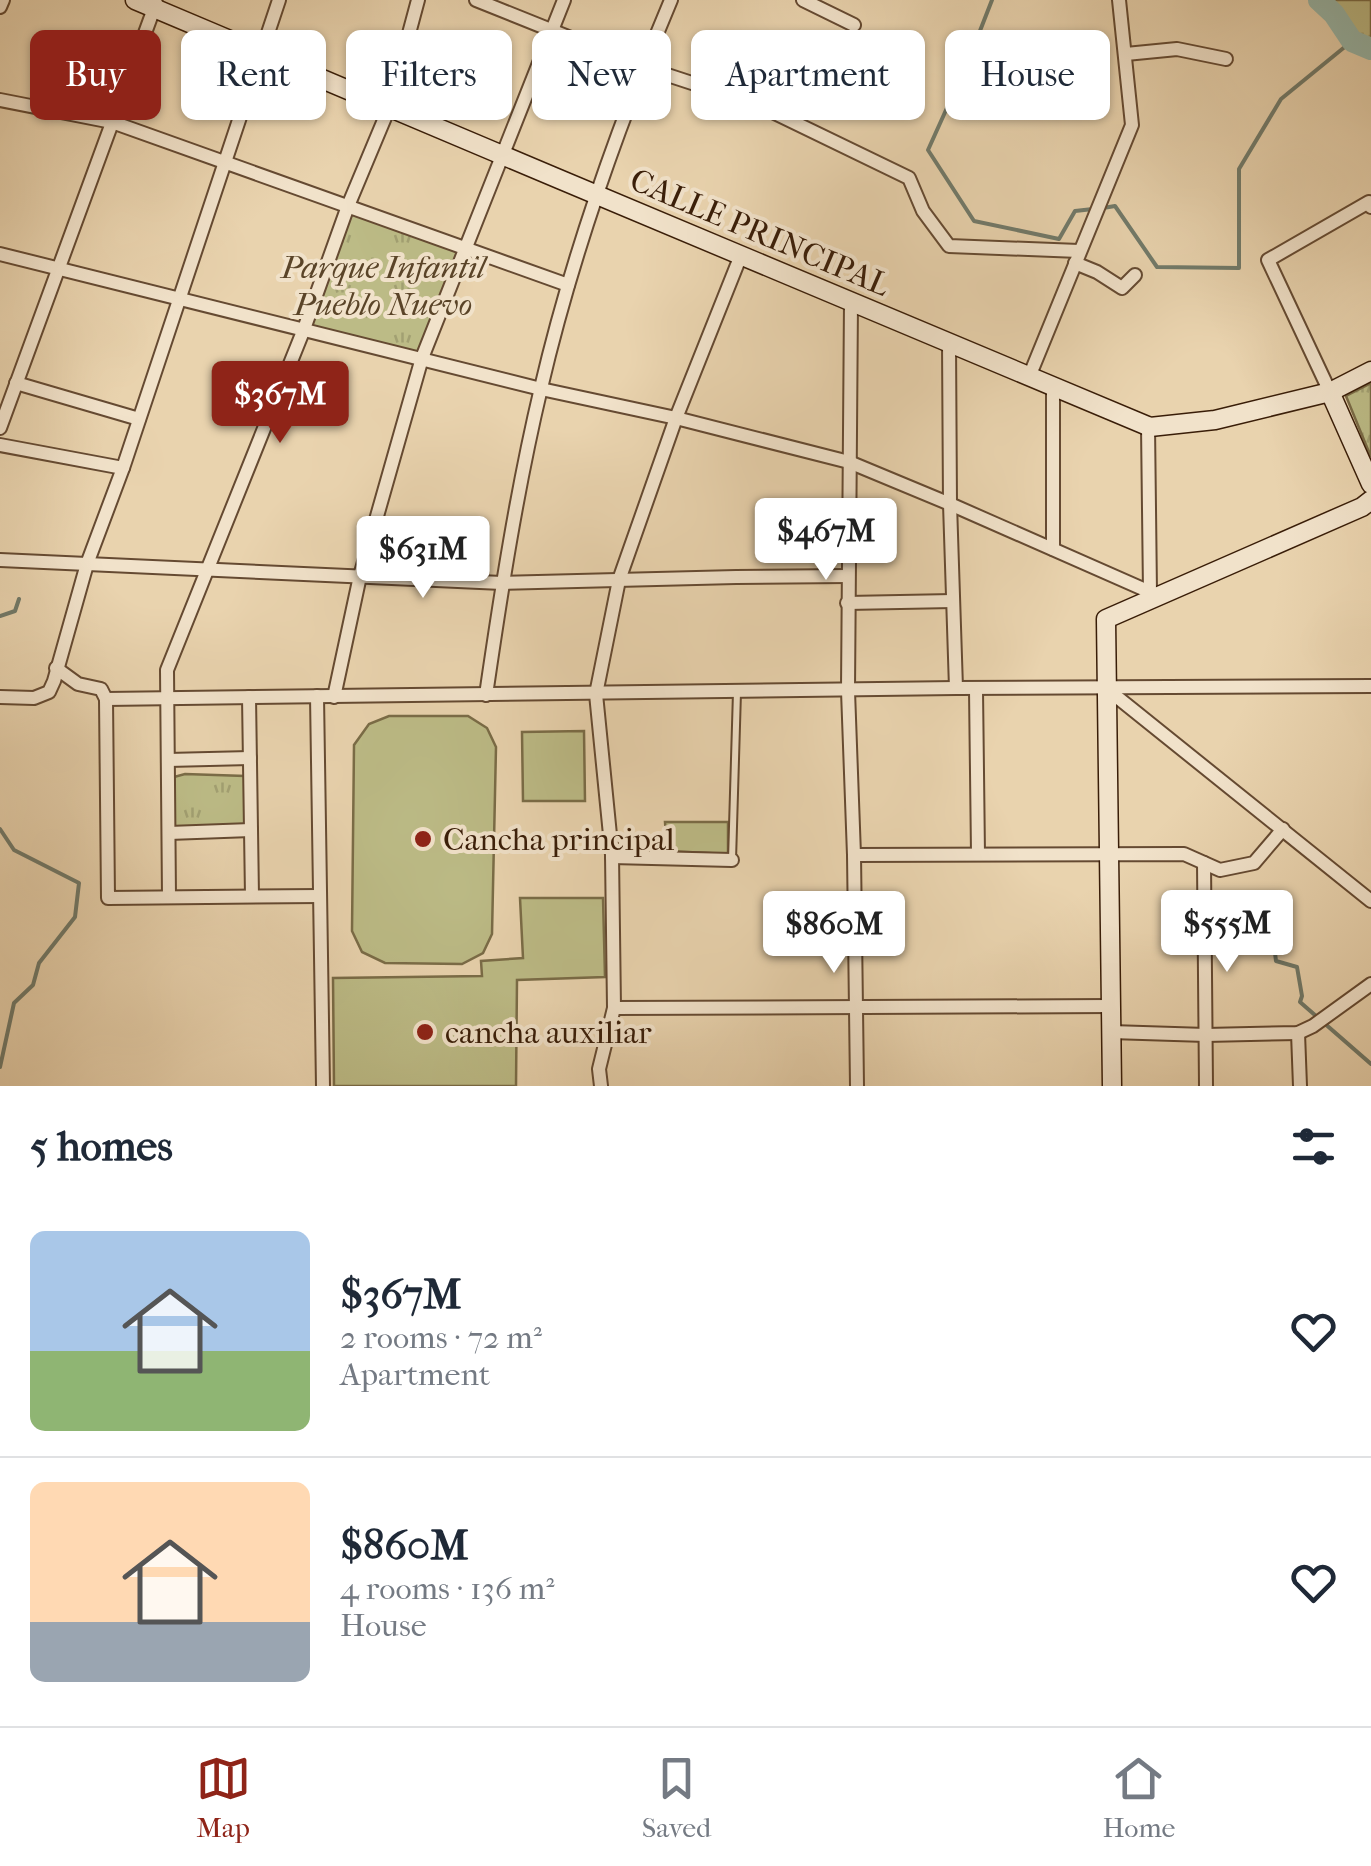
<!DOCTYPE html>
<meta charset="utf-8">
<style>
:root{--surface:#fff;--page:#f6f6f7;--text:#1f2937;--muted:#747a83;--line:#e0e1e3;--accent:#8f2418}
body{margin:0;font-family:"IM FELL French Canon",serif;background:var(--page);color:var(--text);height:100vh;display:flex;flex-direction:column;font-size:38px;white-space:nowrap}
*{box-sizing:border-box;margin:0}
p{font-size:32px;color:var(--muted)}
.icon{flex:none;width:55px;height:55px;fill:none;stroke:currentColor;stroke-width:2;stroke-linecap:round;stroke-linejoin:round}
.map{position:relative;height:1086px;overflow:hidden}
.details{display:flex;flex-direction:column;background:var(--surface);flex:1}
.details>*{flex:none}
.banner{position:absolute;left:30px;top:30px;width:1312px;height:90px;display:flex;gap:20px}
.price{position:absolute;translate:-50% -85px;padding:0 22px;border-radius:10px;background:#fff;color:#222;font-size:32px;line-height:65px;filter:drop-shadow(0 2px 5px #0008)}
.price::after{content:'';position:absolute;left:50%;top:60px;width:30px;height:22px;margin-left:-15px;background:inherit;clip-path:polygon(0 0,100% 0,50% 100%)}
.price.current{background:var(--accent);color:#fff}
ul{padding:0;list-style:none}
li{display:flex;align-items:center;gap:30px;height:250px;padding:0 30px}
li+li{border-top:2px solid var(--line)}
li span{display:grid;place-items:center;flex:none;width:280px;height:200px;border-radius:15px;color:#555}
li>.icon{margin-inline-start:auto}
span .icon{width:120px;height:120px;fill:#fffc;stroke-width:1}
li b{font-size:42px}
h2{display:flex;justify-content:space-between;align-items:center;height:120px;padding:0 30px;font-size:42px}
.chip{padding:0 35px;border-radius:15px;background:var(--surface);box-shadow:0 2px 8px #0004;font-size:35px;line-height:90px}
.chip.current{background:var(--accent);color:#fff}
.dock{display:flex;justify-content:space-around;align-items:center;height:140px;border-top:2px solid var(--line);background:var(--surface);font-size:28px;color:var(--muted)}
.dock a{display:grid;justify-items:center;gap:5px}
.dock .current{color:var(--accent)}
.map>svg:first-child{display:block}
.park{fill:url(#park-tufts);stroke:#7a6c47;stroke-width:2.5}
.pitch{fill:#bcbb86;stroke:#7a6c47;stroke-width:2.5}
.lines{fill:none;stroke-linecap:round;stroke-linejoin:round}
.stream{stroke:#717a6a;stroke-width:4}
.river{stroke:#97b8ab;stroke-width:22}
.lane-casing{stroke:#654a32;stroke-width:10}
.street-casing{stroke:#654a32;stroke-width:16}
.secondary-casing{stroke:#391d08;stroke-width:21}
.lane{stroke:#f1e2ca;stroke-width:6}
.street{stroke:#f1e2ca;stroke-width:12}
.secondary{stroke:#f1e2ca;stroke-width:18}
.poi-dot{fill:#8f2418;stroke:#f1e2ca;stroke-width:4}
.labels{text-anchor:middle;stroke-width:8;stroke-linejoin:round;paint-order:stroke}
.street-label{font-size:32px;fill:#391d08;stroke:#f1e2ca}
.park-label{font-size:32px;font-style:italic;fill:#5a4428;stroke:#f1e2ca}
.poi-label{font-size:32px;fill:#391d08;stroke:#f1e2ca;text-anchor:start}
</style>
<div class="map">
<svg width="1371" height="1086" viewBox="0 0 1371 1086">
<defs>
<pattern id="park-tufts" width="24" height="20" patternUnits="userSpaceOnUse" patternTransform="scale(2.5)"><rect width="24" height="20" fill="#bcbb86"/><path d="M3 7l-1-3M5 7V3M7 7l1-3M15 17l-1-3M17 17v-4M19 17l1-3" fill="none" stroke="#a2a072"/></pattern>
</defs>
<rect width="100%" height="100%" fill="#e9d3ae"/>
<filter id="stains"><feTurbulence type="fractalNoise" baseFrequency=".002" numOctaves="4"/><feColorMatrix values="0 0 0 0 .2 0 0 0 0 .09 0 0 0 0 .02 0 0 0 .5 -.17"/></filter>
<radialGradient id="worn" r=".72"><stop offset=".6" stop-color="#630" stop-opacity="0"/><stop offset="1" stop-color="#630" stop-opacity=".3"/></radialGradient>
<g class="park">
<path d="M1325,0H1371V51Z"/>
<path d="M348,206L466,248L422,358L304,329Z"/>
<path d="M1371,383V457L1346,396Z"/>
<path d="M185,774L245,776L246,826L173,828L174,777Z"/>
</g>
<g class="pitch">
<path d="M389,716H468L487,728L496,747L492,934L483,953L462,964L385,963L362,952L352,931L354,745L369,724Z"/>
<path d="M584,731L585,801H523L522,732Z"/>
<path d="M665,822H728V854L667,851Z"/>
<path d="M520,898H603L605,977L517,980L516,1086H334L333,978L482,976L481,961L523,958Z"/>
</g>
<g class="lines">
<g class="stream">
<path d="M992,0L969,59L928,150L974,221L1059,239L1075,211L1093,209"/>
<path d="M1103,208L1115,206L1157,267L1239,268V169L1281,99L1352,41"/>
<path d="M0,616L15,611L19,599"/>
<path d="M0,829L14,850L79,883L75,917L39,963L33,985L14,1003L0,1067"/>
<path d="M1235,905L1243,927L1252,926L1258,920L1273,926L1280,946L1275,953L1276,961L1297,967L1302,996L1300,1002L1371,1064"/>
</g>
<path class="river" d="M1319,0L1334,14L1352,41L1371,49"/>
<g class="lane-casing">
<path id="lane" d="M732,860L737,692"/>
</g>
<g class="street-casing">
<g id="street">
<path d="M476,0L643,67L756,104L909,178L923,211L949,246L1079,251"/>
<path d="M803,0L854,25"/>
<path d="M0,7L3,0"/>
<path d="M1126,54L1177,49L1226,59"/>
<path d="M0,100L112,122L568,285"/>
<path d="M0,254L541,389L676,418L849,462L950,504L1150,592L1155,598"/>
<path d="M1075,263L1097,272L1122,288L1135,275"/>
<path d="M851,302L848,691L854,855L857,1086"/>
<path d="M949,343L950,504L956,688"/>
<path d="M1029,377L1132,125L1119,0"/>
<path d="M16,383L139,419"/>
<path d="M1053,387V549"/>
<path d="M1330,392L1268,260L1369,202L1371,207"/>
<path d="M1148,426L1150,592"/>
<path d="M0,428L156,3"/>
<path d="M0,445L123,468"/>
<path d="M0,560L502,583L736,577L848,576"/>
<path d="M847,603L953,601"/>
<path d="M56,668L78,684L101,689L106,699L108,898L320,896"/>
<path d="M1107,689L1371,901"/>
<path d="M976,690L978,854"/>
<path d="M486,695C501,592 517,489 541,388C572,255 618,126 671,0"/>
<path d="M317,696L323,1086"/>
<path d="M0,697L34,698L49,692L54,681L87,564L123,468L279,0"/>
<path d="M249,697L252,896"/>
<path d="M334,697L360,576L422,358L564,0"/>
<path d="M106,699L956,688L1371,686"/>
<path d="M168,760L250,758"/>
<path d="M169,833L251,830"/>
<path d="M854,855L1184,854L1220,870L1254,863L1283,829"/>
<path d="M612,857L732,860"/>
<path d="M1204,863L1206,1086"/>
<path d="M169,897L167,670L304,329L348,206L389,108L418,0"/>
<path d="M614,1008L1111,1006"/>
<path d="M1111,1032L1206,1035L1298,1033L1313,1026L1371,984"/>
<path d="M1298,1033L1300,1086"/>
<path d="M601,1086L599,1069L614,1008L612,855L596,694L619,580L676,418L741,255"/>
</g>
</g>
<g class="secondary-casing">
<g id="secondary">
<path d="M135,0C472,145 813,283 1150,427L1215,420L1330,392L1371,371"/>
<path d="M1330,392L1371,484"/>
<path d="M1112,1086L1106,619L1362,507L1371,500"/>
</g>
</g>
<use href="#lane" class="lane"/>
<use href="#street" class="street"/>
<use href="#secondary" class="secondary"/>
</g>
<g class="poi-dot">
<circle cx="423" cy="839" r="10"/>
<circle cx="425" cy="1032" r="10"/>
</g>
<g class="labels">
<g class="street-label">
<text transform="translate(760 232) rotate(23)" y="11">CALLE PRINCIPAL</text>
</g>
<g class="park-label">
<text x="383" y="278">Parque Infantil<tspan x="383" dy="37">Pueblo Nuevo</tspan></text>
</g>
<g class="poi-label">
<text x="443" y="850">Cancha principal</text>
<text x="445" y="1043">cancha auxiliar</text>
</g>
</g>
<rect width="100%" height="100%" filter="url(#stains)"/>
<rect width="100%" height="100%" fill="url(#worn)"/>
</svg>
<b class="price current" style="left:280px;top:446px">$367M</b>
<b class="price" style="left:826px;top:583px">$467M</b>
<b class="price" style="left:423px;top:601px">$631M</b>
<b class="price" style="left:1227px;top:975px">$555M</b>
<b class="price" style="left:834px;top:976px">$860M</b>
<div class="banner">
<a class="chip current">Buy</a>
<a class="chip">Rent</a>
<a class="chip">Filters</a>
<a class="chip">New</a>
<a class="chip">Apartment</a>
<a class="chip">House</a>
</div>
</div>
<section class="details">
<h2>5 homes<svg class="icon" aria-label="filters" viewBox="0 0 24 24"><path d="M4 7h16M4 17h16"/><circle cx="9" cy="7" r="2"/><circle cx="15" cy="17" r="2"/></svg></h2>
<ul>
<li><span style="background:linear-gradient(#a9c7e8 60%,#8fb573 0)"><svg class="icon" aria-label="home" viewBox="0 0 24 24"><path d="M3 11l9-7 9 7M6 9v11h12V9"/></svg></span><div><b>$367M</b><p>2 rooms · 72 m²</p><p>Apartment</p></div><svg class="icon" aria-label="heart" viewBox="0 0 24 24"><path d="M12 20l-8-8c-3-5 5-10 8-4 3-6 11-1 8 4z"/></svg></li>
<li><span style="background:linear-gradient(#ffd9b3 70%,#9aa5b1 0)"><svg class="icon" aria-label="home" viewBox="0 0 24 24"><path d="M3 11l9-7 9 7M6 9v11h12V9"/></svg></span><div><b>$860M</b><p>4 rooms · 136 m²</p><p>House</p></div><svg class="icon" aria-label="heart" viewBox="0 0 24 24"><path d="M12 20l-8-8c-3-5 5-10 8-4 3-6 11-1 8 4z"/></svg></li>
</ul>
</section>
<nav class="dock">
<a class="current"><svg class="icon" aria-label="map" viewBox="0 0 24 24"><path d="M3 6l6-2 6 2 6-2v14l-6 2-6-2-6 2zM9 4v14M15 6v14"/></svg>Map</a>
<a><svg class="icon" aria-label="saved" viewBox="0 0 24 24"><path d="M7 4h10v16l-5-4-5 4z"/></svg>Saved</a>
<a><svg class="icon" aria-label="home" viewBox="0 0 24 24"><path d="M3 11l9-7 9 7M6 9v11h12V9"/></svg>Home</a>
</nav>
